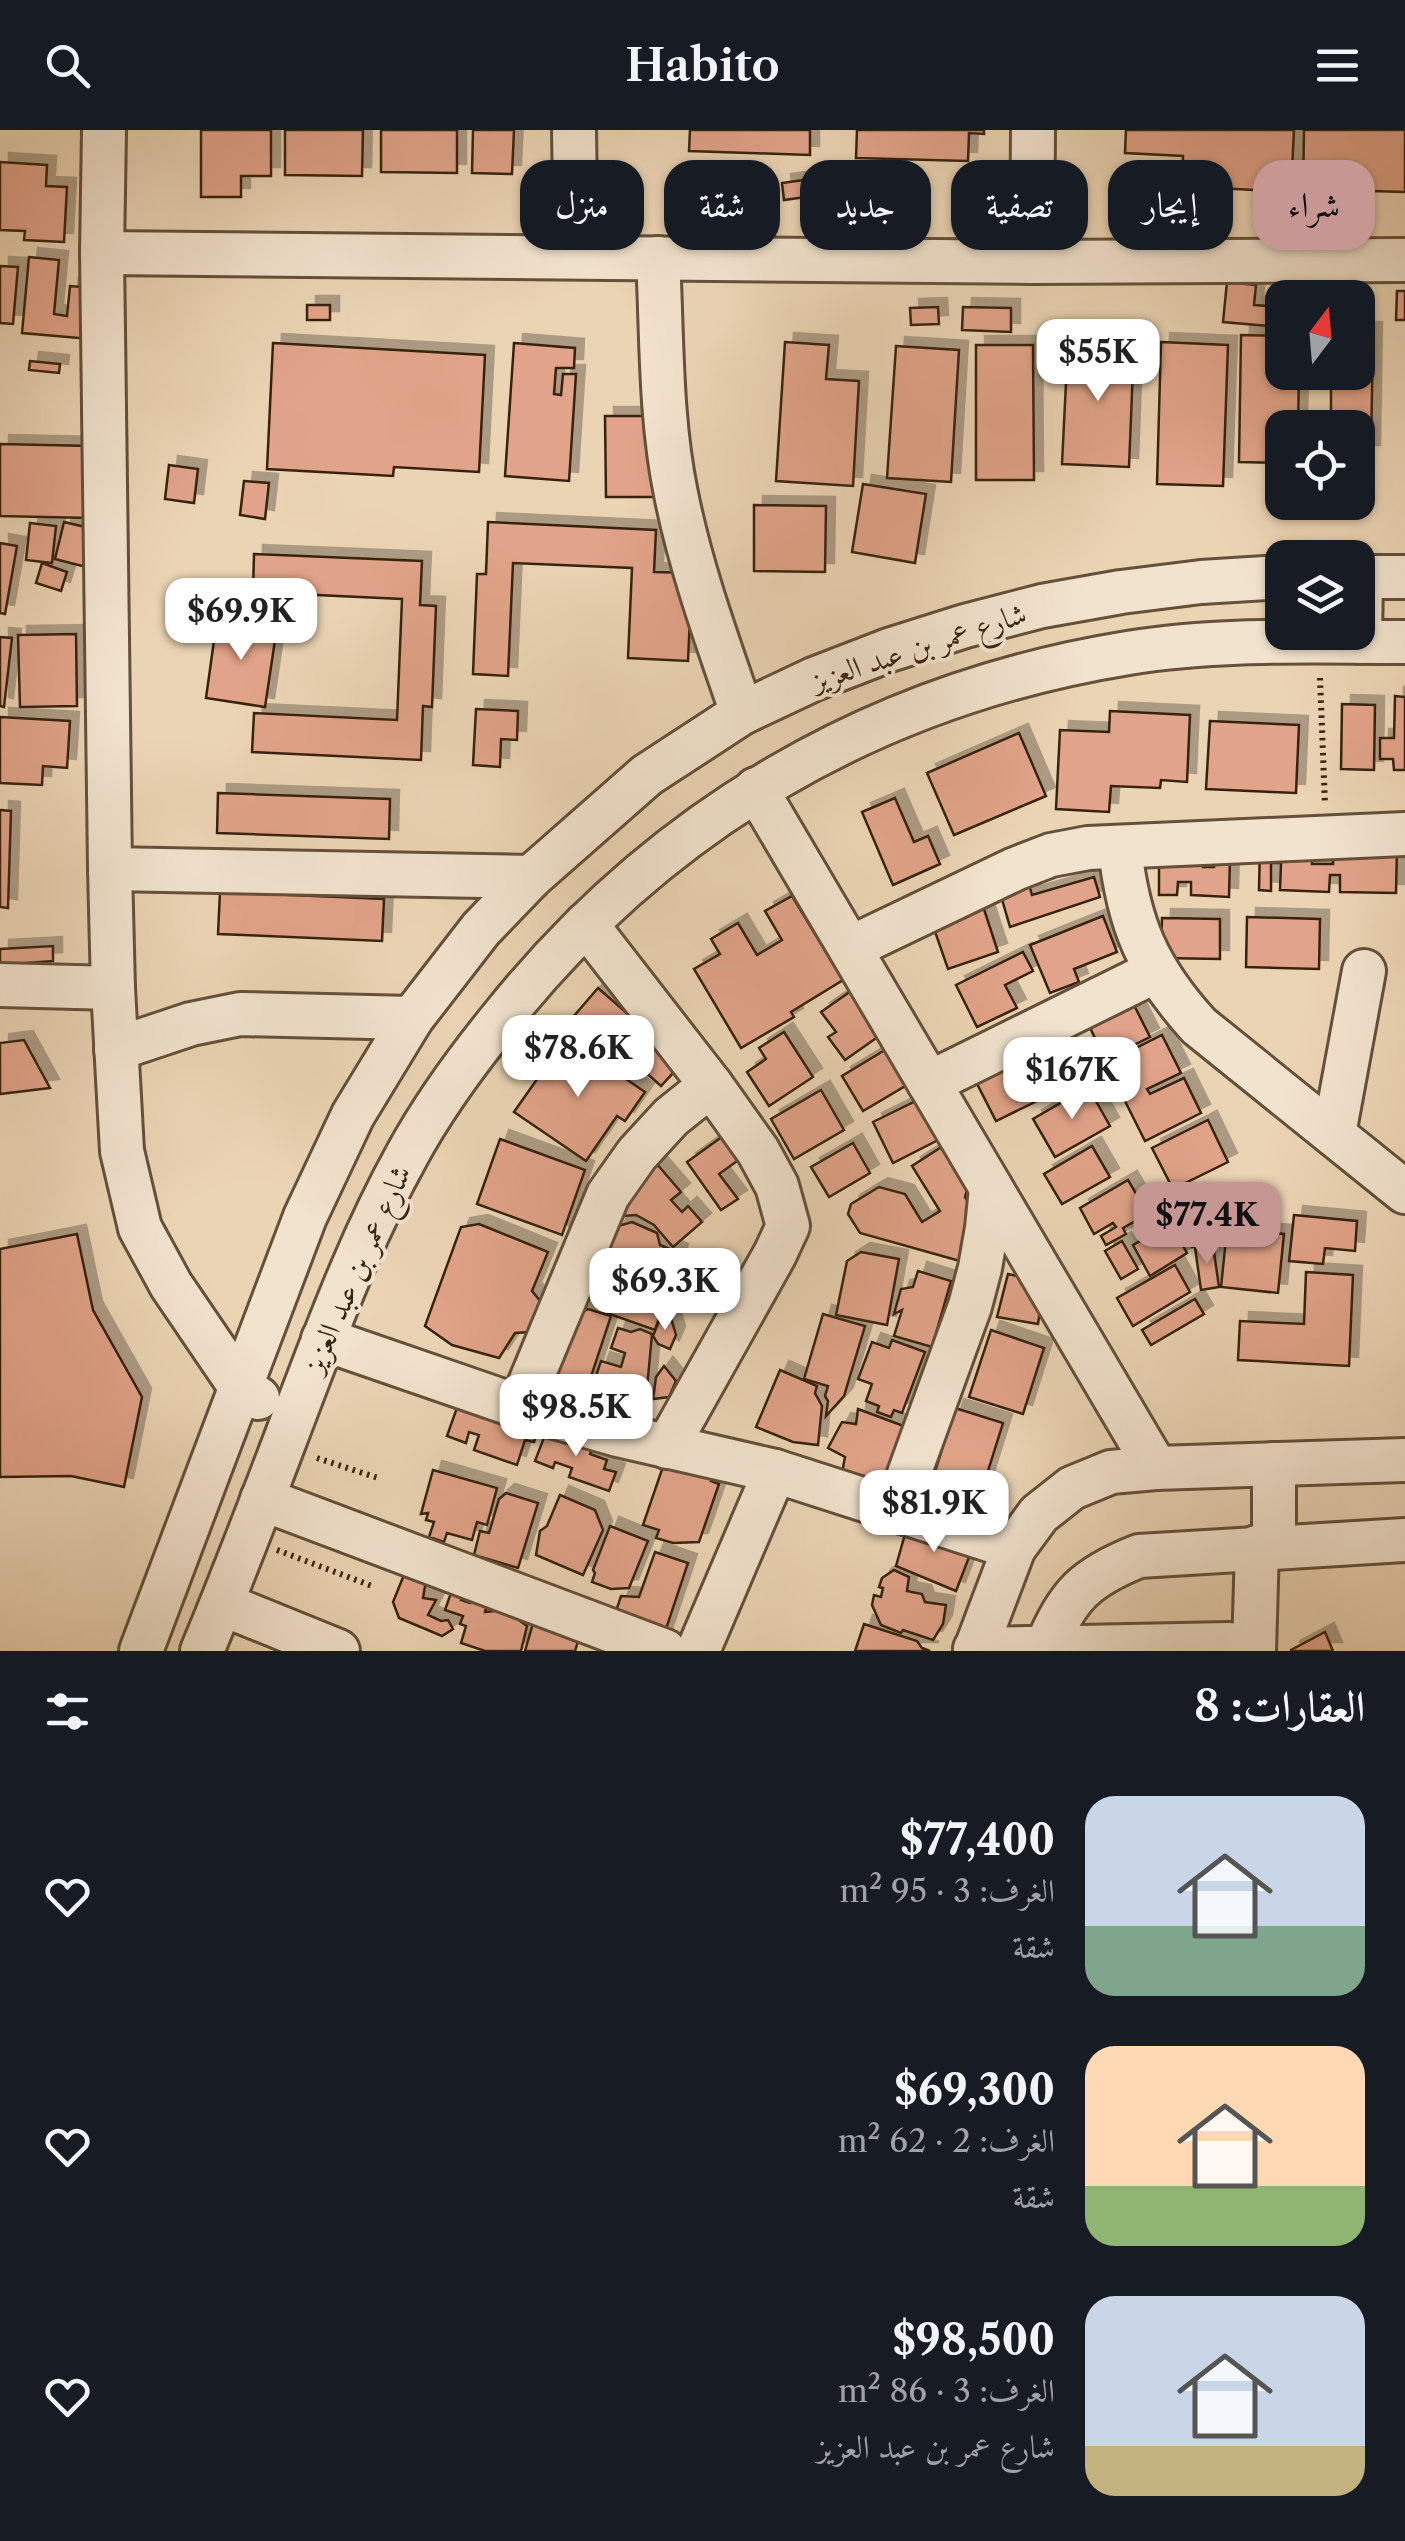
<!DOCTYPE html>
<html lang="ar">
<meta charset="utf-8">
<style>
:root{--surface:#171b24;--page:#20242c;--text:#f1f3f6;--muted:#9ea1a6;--accent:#c59692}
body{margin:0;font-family:"Libre Caslon Text",Amiri,serif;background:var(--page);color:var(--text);direction:rtl;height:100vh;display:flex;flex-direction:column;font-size:38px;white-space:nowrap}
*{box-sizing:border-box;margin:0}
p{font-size:32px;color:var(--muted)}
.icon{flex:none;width:55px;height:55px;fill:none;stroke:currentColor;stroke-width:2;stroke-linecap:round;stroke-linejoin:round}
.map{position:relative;height:1521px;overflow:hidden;direction:ltr}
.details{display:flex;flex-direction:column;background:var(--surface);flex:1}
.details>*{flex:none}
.banner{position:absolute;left:30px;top:30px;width:1345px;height:90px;direction:rtl;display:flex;gap:20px}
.needle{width:65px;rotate:16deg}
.buttons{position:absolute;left:1265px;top:150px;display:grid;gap:20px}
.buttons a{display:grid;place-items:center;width:110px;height:110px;border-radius:20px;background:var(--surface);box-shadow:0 2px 8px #0004;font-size:50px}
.price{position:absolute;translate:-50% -85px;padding:0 22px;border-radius:20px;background:#fff;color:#222;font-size:32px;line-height:65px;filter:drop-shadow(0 2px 5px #0008)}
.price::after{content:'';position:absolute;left:50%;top:60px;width:30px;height:22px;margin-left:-15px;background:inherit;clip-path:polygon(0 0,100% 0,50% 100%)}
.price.current{background:var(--accent);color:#111}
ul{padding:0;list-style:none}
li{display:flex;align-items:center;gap:30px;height:250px;padding:0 40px}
li span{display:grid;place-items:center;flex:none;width:280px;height:200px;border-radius:30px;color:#555}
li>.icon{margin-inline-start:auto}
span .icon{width:120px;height:120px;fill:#fffc;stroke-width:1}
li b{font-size:42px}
h2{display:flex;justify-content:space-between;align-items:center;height:120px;padding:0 40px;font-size:42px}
.pill{padding:0 35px;border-radius:30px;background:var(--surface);box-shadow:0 2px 8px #0004;font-size:35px;line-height:90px}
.pill.current{background:var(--accent);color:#111}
header{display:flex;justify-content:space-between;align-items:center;height:130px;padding:0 40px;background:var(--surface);font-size:45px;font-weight:600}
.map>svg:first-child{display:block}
.building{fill:#e1a389;stroke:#382411;stroke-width:2.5;filter:url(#shadow)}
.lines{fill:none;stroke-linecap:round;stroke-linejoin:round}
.minor-casing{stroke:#65503a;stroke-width:48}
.path{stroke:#382411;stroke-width:6;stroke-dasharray:2.5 5;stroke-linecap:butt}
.minor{stroke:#f2e3ce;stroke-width:42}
.labels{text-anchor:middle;stroke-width:8;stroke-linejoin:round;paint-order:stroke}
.street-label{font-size:30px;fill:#382411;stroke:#f2e3ce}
</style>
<header><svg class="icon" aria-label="menu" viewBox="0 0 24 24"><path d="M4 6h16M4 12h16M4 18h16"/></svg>Habito<svg class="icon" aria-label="search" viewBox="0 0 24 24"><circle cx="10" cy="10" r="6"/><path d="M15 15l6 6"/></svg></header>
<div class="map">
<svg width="1405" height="1521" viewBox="0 0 1405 1521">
<defs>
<filter id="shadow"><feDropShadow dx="9" dy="-9" stdDeviation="0" flood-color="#0004"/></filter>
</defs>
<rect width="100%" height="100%" fill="#ebd4b4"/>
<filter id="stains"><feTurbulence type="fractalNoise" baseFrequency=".002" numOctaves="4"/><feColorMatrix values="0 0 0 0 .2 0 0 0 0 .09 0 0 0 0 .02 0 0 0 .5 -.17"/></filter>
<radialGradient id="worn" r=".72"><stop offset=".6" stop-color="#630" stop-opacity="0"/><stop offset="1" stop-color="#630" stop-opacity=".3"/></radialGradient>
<g class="building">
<path d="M201,0H271V46H241V67H201Z"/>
<path d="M285,0H363L362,46L285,45Z"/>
<path d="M381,0H457V43L381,42Z"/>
<path d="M473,0H514L512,44L472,43Z"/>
<path d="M690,0H810V25L689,21Z"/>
<path d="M857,0H984V4L969,3L968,31L856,28Z"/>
<path d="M1126,0H1294L1291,62L1182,56L1183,26L1125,23Z"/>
<path d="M1304,0H1405V62L1303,59Z"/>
<path d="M0,32L47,35L46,56L67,57L64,112L24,110L25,101L0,100Z"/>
<path d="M804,50L806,67L784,70L782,53Z"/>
<path d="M29,127L59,130L54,184L67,186L70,156L95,158L90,209L22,203Z"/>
<path d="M0,136L18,137L13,194L0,193Z"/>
<path d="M1227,152L1256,155L1254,175L1281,177L1283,155L1320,159L1319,168H1282V197L1223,192Z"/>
<path d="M1397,161H1405V190H1396Z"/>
<rect x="307" y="175" width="23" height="15"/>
<path d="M938,177L939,194L911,195L910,178Z"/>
<path d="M963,177L1011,178V202L962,200Z"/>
<path d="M1358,201H1373L1371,324H1358V298H1331V242H1358Z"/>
<path d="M1241,205L1282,206V242H1299L1298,298H1282V333L1239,332Z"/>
<path d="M785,212L829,215L826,249L859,251L853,356L776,351Z"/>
<path d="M1068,212L1134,214L1129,337L1062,334Z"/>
<path d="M1161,212L1228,215L1223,356L1157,354Z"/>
<path d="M273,213L485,225L479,342L394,337L393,346L267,339Z"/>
<path d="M514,213L575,218L574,238H556L554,264L561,265L563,244H576L569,351L505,346Z"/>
<path d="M976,215H1033L1034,350H976Z"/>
<path d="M896,216L959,220L951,352L887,348Z"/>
<path d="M30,231L60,234L59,243L29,240Z"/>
<path d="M605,286H654V367H606Z"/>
<path d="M0,314L91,316L90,388L0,386Z"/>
<path d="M169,335L198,339L194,373L165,369Z"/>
<path d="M244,351L269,353L265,389L240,385Z"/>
<path d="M863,354L926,364L915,433L852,422Z"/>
<path d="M754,375L826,376L825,442L754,441Z"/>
<path d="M64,392L98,400L90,438L55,429Z"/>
<path d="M488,392L656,400L654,442L692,443L688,531L628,528L632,438L513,433L508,546L473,544L477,444H486Z"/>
<path d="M30,393L56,396L52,433L26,430Z"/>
<path d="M0,413L17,416L5,484L0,483Z"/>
<path d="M254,424L422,431L420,475L436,476L432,577L423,576L421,630L252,622L254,583L397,590L402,469L253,462Z"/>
<path d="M42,433L67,442L61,461L36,453Z"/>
<path d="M217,489L277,497L265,577L206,568Z"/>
<path d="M76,504L77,576L20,577L18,505Z"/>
<path d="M0,507L12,508L4,577L0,576Z"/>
<path d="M1395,566L1405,567V640H1394L1393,629H1380V608H1394Z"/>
<path d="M1342,574L1375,575L1374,640L1341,639Z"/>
<path d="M476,579L518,581L517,610L501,609L500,637L473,635Z"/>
<path d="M1110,581L1190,585L1187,652L1161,650L1160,658L1111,656L1109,682L1056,679L1060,600L1109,602Z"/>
<path d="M0,587L70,591L67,638L43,636L42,655L0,653Z"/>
<path d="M1210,591L1299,595L1296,663L1206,659Z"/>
<path d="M1019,603L1046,666L954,705L927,643Z"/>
<path d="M218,663L390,669L389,709L217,703Z"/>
<path d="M895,668L914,712L928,706L940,734L893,755L862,682Z"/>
<path d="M0,680L11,681L8,778L0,777Z"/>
<path d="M1260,714L1312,715V734H1333V716L1397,717L1396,763L1340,762V745H1330L1329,762L1280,760L1281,733H1271V761L1259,760Z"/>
<path d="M1170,727L1203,728V737H1214L1215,728H1230L1229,767L1191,765V752H1178L1177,765H1159V736H1170Z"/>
<path d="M1026,744L1032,765L1094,747L1100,767L1010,797L997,752Z"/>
<path d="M220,762L384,769L382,811L218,804Z"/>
<path d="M792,766L843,850L791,882L794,887L741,918L694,839L720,824L711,809L738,793L757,825L782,810L765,781Z"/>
<path d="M982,773L998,822L948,839L931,790Z"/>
<path d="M1103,786L1117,822L1074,839L1079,852L1050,863L1030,815Z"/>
<path d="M1247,787L1320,789L1319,839L1246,837Z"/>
<path d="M1162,788L1220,789V829L1161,828Z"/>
<path d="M53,816V831L0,835V819Z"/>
<path d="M1023,822L1033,841L1005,855L1017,878L977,897L956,855Z"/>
<path d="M598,858L683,932L661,956L634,932L631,937L574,886Z"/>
<path d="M851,861L882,904L845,930L828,907L836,902L821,882Z"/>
<path d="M1127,861L1150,907L1105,929L1083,883Z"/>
<path d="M1057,895L1084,948L996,991L969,938Z"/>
<path d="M784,902L813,947L769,976L747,942L766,929L759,918Z"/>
<path d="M1162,905L1181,943L1147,959L1150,964L1184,948L1201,983L1145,1011L1106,933Z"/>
<path d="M566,908L645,962L625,991L617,986L586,1031L514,982Z"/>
<path d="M24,910L50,958L0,964V913Z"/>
<path d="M890,917L912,952L863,981L842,946Z"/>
<path d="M1088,957L1110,996L1055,1027L1033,989Z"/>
<path d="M821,960L844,1000L794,1029L771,989Z"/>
<path d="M922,968L942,1008L893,1033L873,992Z"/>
<path d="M1208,990L1228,1032L1173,1059L1152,1018Z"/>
<path d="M730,1001L747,1024L719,1044L738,1069L721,1080L687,1032Z"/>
<path d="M500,1009L585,1040L562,1105L477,1074Z"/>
<path d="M853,1013L870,1043L829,1067L811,1037Z"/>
<path d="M943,1016L971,1046L965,1067L985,1098L960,1131L860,1103L848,1084L851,1074L879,1057L905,1064L922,1092L940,1081L912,1036Z"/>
<path d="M1092,1016L1110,1047L1062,1074L1044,1044Z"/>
<path d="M656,1033L681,1062L671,1070L682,1082L688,1076L702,1092L673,1117L654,1095L636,1085L623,1086L621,1069Z"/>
<path d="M1128,1050L1148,1084L1123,1098L1126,1104L1106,1115L1101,1106L1116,1097L1113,1093L1094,1104L1080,1078Z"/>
<path d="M1191,1067L1214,1105L1192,1117L1170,1079Z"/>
<path d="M1164,1083L1187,1123L1150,1146L1133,1115L1149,1106L1143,1096Z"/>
<path d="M1294,1085L1357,1091L1355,1121L1325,1118L1323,1134L1289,1131Z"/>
<path d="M632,1092L657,1103L660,1115L679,1123L666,1155L604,1129L618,1096Z"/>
<path d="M479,1094L548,1122L532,1161L541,1172L530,1202L515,1203L499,1228L452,1215L425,1196L461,1097Z"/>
<path d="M1227,1099L1284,1104L1278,1163L1221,1157Z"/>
<path d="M77,1104L93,1180L142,1267L124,1357L71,1346L0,1347V1119Z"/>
<path d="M1122,1111L1138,1139L1121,1149L1105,1121Z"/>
<path d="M1213,1115L1219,1157L1201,1160L1195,1117Z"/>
<path d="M861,1122L899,1129L887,1195L836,1185L847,1131Z"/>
<path d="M1175,1135L1190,1162L1133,1196L1117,1168Z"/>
<path d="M918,1141L951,1151L932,1217L894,1206L902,1180L894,1184L901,1159L913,1157Z"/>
<path d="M1306,1142L1353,1145L1349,1236L1238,1230L1240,1191L1304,1194Z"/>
<path d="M1008,1144L1044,1152L1038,1194L997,1187Z"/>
<path d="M611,1145L650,1159L646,1171L663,1177L655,1200L604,1182L603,1173L588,1168L594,1150L607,1155Z"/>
<path d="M1195,1169L1204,1184L1151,1215L1142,1200Z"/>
<path d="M588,1179L611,1186L583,1271L536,1256L577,1184Z"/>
<path d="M823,1184L865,1196L844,1266L826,1286L828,1271L825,1266L828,1256L804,1249Z"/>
<path d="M671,1188L676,1205L670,1219L658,1214L653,1206L659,1191Z"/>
<path d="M618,1198L631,1202L640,1199L652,1204L646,1269L634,1283L588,1269L601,1231L621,1237L625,1223L611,1218Z"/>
<path d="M991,1200L1044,1218L1023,1284L969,1267Z"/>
<path d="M892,1210L925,1222L902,1283L894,1280L891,1287L877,1282L879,1276L866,1271L872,1254L858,1249L872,1212L889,1218Z"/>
<path d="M664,1236L676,1251L669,1267L653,1269L656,1247Z"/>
<path d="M780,1240L817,1256L815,1263L822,1276L818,1315L793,1312L756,1297Z"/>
<path d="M459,1272L541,1292L534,1312L525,1310L517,1335L474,1320L479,1305L469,1302L466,1313L447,1306Z"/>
<path d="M955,1278L1003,1293L972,1392L924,1377Z"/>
<path d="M858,1279L917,1301L891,1351L842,1343L845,1327L828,1318L842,1292L856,1294Z"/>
<path d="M545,1305H597L590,1324L607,1330L604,1339L616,1342L609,1361L569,1347L572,1338L555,1332L553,1338L535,1331Z"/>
<path d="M669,1319L716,1335L711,1351L719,1354L699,1412L673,1413L656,1408L659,1400L643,1395Z"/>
<path d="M433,1340L497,1358L487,1395L477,1392L472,1410L447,1403L444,1412L429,1407L434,1392L426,1390L428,1383L421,1384Z"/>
<path d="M506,1363L538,1373L518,1438L474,1425L480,1401L489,1403L499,1369Z"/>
<path d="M560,1365L595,1380L603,1400L583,1445L536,1425L540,1401L547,1396Z"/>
<path d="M909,1390L974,1414L956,1461L896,1436Z"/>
<path d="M610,1396L648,1411L629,1458L611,1459L592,1452L595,1443L593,1440Z"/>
<path d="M655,1422L688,1433L663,1508L615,1484L621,1466L639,1467Z"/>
<path d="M428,1439L423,1468L436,1470L428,1485L441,1491L448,1490L453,1499L442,1506L399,1488L393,1472L406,1440Z"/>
<path d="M894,1440L909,1447L907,1461L922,1464L925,1472L946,1475L943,1494L933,1510L903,1500L901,1503L881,1495L872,1475L874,1465L881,1467L883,1458L879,1457L882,1448Z"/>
<path d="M438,1441L464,1459L461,1470L470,1473L472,1465L488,1470L485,1482L495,1481L506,1476L521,1482L520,1491L527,1496L521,1521H485L461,1513L466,1496L460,1494L463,1486L445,1480L451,1463L432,1457Z"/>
<path d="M534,1490L580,1505L575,1521H525Z"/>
<path d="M864,1494L917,1511L922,1518L930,1521H855Z"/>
<path d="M1325,1502L1333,1521H1291V1520Z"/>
</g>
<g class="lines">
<g class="minor-casing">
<g id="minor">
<path d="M104,0L102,123L110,739L113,858L122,1021L140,1098L171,1155L241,1258L258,1268"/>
<path d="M574,0L576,127"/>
<path d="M102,123L1032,132L1405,130"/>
<path d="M658,128C662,206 660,287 676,364C691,439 717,510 742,583"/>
<path d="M1032,132L1033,0"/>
<path d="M1358,447H1405"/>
<path d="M1360,512L1361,447"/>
<path d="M756,659L1156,1338"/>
<path d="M1120,718C1128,794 1148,840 1199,896L1405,1062"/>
<path d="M110,739L531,747"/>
<path d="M586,794L711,955L758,1021L777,1056L788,1096L775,1124L667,1317"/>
<path d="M850,818L1015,739L1051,725L1088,718L1405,704"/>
<path d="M0,855L113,858"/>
<path d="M116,919L191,894L240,884L412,888"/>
<path d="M929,953L1156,841"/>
<path d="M1334,1004L1364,841"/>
<path d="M323,1209L520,1277L618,1305L775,1341L1014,1418"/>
<path d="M520,1277L608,1065L637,1024L671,987L711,955"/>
<path d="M1274,1334V1417"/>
<path d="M262,1369L665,1521"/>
<path d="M896,1380L970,1176L980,1138L987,1098L991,1058"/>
<path d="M222,1474L338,1521"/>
<path d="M1046,1518C1067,1465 1086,1447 1139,1426L1405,1410"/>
<path d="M975,1519L1229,1514L1250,1521"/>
<path d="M141,1521L305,1087L353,985L412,888L481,799L531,747L647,645L742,583L814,549L889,520L965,496L1042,476L1121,462L1201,452L1282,447"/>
<path d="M202,1521C239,1433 272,1344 306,1255C336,1176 366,1099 407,1025C433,977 466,932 500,890C660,689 875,564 1128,523C1220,508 1313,512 1405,512"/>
<path d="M698,1521L775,1341"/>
<path d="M975,1521L1014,1418L1039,1384L1072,1358L1111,1342L1156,1338L1405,1330"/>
<path d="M1254,1521L1257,1417"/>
</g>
</g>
<g class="path">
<path d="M1320,548L1325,675"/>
<path d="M317,1328L378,1348"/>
<path d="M277,1420L372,1456"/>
</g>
<use href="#minor" class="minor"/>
</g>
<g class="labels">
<g class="street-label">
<text transform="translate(919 517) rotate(-18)" y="10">شارع عمر بن عبد العزيز</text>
<text transform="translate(357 1139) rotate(-66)" y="10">شارع عمر بن عبد العزيز</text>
</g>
</g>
<rect width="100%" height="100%" filter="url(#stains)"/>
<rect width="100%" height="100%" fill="url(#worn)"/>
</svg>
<div class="buttons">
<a><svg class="needle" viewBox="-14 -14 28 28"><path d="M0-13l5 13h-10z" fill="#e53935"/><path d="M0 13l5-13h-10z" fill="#9ea1a6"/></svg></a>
<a><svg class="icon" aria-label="locate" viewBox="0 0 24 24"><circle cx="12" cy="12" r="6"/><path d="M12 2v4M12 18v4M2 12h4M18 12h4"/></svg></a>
<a><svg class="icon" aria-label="layers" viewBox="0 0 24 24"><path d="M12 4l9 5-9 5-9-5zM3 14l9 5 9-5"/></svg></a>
</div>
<b class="price" style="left:1098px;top:274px">$55K</b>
<b class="price" style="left:241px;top:533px">$69.9K</b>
<b class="price" style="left:578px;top:970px">$78.6K</b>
<b class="price" style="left:1072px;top:992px">$167K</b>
<b class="price current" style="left:1207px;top:1137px">$77.4K</b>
<b class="price" style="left:665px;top:1203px">$69.3K</b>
<b class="price" style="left:576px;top:1329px">$98.5K</b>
<b class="price" style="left:934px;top:1425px">$81.9K</b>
<div class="banner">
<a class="pill current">شراء</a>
<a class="pill">إيجار</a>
<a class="pill">تصفية</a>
<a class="pill">جديد</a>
<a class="pill">شقة</a>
<a class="pill">منزل</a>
</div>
</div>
<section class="details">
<h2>العقارات: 8<svg class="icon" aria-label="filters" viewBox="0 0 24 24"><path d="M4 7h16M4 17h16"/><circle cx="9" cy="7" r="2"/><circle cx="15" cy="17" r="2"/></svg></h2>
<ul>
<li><span style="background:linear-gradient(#c9d6e8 65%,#7fa58c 0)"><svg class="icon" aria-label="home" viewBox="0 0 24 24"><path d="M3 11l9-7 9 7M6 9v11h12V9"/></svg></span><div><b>$77,400</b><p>الغرف: 3 · 95 m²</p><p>شقة</p></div><svg class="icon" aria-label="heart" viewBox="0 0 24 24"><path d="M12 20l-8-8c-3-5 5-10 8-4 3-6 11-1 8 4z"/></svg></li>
<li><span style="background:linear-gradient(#ffd9b3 70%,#8fb573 0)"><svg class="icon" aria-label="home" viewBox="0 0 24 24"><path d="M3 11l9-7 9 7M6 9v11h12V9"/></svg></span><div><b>$69,300</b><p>الغرف: 2 · 62 m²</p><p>شقة</p></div><svg class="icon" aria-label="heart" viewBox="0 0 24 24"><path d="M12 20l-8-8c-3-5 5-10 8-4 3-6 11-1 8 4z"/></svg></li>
<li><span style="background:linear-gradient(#c9d6e8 75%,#c2b280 0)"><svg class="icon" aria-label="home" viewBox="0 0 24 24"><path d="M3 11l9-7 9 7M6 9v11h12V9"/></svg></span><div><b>$98,500</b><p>الغرف: 3 · 86 m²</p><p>شارع عمر بن عبد العزيز</p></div><svg class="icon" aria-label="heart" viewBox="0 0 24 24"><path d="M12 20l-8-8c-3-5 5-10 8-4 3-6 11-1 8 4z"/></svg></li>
</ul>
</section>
